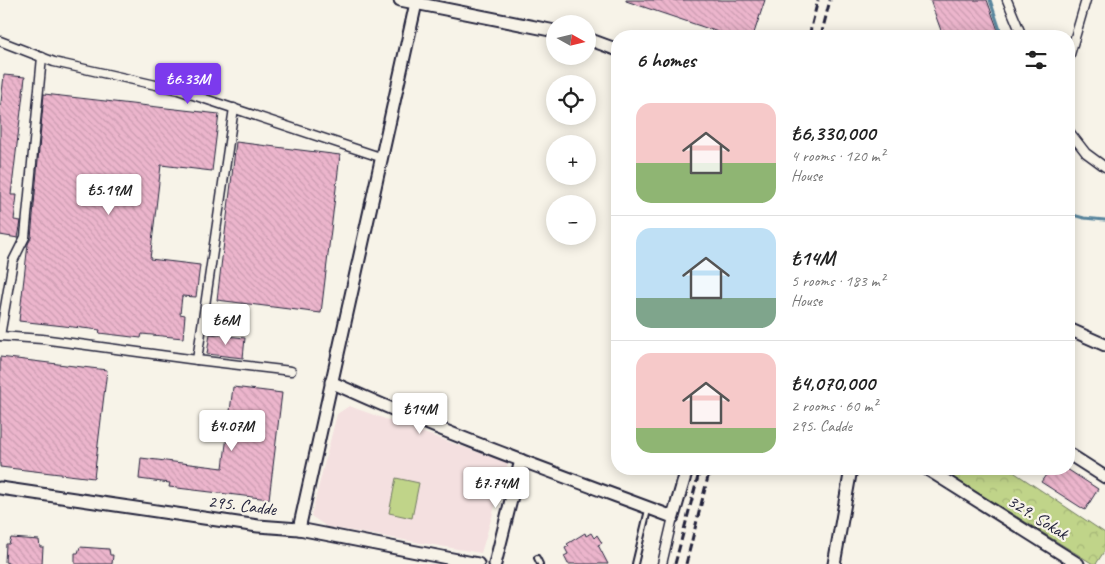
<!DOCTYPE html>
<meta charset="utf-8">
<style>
:root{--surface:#fff;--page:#f2f2f2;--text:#222;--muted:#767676;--line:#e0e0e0;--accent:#7c3aed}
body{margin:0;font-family:Caveat,sans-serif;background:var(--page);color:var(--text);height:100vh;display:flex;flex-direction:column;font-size:19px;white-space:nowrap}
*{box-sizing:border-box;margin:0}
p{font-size:16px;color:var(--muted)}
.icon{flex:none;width:28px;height:28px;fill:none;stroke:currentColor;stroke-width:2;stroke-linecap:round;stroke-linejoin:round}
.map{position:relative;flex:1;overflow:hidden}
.side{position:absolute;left:611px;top:30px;width:464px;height:445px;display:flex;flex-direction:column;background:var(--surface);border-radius:20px;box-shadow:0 2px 12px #0003}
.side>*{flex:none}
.needle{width:32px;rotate:98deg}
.fabs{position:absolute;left:546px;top:15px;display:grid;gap:10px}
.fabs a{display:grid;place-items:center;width:50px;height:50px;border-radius:50%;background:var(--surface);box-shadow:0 2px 12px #0003;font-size:25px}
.price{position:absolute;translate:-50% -42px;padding:0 11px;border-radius:5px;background:#fff;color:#222;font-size:16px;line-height:32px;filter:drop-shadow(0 1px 2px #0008)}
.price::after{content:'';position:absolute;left:50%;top:30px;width:15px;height:11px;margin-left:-8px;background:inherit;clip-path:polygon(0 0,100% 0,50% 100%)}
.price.current{background:var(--accent);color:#fff}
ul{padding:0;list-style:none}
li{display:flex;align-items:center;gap:15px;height:125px;padding:0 25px}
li+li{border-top:1px solid var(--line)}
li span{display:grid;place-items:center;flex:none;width:140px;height:100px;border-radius:15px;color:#555}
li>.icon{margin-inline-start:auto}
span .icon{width:60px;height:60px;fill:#fffc;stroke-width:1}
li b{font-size:21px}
h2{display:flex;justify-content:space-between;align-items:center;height:60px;padding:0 25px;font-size:21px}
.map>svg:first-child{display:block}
.built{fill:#f4e0e0}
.grass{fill:#c0d489;stroke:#717b62}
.park{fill:url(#park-crowns);stroke:#717b62}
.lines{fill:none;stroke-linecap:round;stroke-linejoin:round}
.stream{stroke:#59859d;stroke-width:3}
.building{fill:url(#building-back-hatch);stroke:#22223b}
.lane-casing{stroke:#22223b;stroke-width:8}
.street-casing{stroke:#22223b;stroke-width:11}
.secondary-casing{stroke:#22223b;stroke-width:15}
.lane{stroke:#f7f3e8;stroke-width:4}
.street{stroke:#f7f3e8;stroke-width:8}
.secondary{stroke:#f7f3e8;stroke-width:11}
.rail{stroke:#22223b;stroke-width:3;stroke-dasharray:8 4;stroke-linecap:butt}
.labels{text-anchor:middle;stroke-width:4.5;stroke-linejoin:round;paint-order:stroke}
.street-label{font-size:18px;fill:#22223b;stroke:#f7f3e8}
</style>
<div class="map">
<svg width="1105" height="564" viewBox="0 0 1105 564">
<defs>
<pattern id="park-crowns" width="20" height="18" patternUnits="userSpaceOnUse" patternTransform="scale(1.25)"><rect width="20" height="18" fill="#c0d489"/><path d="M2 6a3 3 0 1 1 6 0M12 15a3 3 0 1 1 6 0" fill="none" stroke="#a5b677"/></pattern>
<pattern id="building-back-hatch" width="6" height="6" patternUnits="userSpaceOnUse" patternTransform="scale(1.25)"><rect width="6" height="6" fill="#ecb5cc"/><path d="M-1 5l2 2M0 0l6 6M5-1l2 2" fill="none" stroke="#ca9bb0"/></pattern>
</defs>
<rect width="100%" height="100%" fill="#f7f3e8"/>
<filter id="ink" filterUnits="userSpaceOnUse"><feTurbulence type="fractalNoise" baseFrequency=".02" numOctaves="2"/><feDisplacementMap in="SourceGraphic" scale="10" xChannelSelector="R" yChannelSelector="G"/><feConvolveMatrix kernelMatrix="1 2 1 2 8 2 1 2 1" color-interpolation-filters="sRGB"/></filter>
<g filter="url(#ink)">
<path class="built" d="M349,406L508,463L481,553L327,527L311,516L337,414Z"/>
<path class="grass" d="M396,478L419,483L412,518L389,513Z"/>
<path class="park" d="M940,469H1009L1105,533V550L1096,564H1093Z"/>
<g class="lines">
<g class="stream">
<path d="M990,0L1002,36"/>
<path d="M1069,214L1084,218L1105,220"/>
</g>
</g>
<g class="building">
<path d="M626,0H765L753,36H730L626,1Z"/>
<path d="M930,0H987L1000,36H943Z"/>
<path d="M4,75L25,77L11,195H17L14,220L21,221L18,238L0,235V111Z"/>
<path d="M44,94L219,114L212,171L161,165L150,259L200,265L196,297L182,296L180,314L185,315L183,338L142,334L141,338L99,333L100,330L19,321L28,244L31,238Z"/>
<path d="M236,142L340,155L321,313L217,300Z"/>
<path d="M210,334L245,338L243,358L207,354Z"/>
<path d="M0,357L107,370L94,478L0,467Z"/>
<path d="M233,387L282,393L269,499L169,487L170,483L139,479L141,458L223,468Z"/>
<path d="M1050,469H1067L1098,489L1085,510L1041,482Z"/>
<path d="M585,533L586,536L591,533L594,538L597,535L602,543L598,545L608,564H568L564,556L568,554L565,548L569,546L567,544Z"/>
<path d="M11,538L39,540L40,547H43L42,564H8V563L5,562L6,544H9Z"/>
<path d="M80,547L109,549L110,555H113L112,564H75V553H78Z"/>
</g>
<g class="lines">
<g class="lane-casing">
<g id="lane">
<path d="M537,558L540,564"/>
<path d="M635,564L648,510"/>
</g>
</g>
<g class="street-casing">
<g id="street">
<path d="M1007,0L1022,36"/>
<path d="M0,41L54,62L178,90L380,157"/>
<path d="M1069,58L1086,0"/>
<path d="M1069,131L1086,153L1105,167"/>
<path d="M0,336L42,339L197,360L291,371"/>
<path d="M0,336L13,261L25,237L42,57"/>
<path d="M197,360L234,108"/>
<path d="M662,564L673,517"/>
</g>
</g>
<g class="secondary-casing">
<g id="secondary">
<path d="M400,0L555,31"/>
<path d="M588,39L618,50"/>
<path d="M1069,329L1105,345"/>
<path d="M331,382C442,433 558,474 673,517L687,469"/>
<path d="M1069,454L1105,477"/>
<path d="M927,469L1078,564"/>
<path d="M0,488L258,526L299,529L478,564"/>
<path d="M299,529L416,3"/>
<path d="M495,564L521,460"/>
<path d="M834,564L851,469"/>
</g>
</g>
<use href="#lane" class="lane"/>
<use href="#street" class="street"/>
<use href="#secondary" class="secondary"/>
<g class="rail">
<path d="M809,36L818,0"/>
<path d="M821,36L830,0"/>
<path d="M675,564L700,469"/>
<path d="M686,564L710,469"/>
</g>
</g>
</g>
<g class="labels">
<g class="street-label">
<text transform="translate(242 505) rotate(7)" y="6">295. Cadde</text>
<text transform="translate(1038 517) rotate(32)" y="6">329. Sokak</text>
</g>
</g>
</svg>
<div class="fabs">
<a><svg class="needle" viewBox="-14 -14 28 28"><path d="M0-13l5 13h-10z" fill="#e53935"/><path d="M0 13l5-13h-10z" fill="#767676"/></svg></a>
<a><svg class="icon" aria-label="locate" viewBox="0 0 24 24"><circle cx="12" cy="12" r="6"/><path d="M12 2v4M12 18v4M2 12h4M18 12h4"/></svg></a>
<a>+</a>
<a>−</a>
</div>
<b class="price current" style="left:188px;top:105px">₺6.33M</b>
<b class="price" style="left:109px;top:216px">₺5.19M</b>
<b class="price" style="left:226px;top:346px">₺6M</b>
<b class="price" style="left:420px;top:435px">₺14M</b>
<b class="price" style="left:232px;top:452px">₺4.07M</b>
<b class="price" style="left:496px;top:509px">₺7.74M</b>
<section class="side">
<h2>6 homes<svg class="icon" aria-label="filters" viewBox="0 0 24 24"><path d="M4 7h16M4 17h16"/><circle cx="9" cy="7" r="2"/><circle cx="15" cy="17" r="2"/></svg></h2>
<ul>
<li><span style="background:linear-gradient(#f6c9c9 60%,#8fb573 0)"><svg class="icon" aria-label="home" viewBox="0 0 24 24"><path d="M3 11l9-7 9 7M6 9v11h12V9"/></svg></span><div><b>₺6,330,000</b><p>4 rooms · 120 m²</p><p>House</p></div></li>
<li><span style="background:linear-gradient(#bfe0f5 70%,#7fa58c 0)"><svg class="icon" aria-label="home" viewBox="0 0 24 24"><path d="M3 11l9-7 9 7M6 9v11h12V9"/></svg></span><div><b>₺14M</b><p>5 rooms · 183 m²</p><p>House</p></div></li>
<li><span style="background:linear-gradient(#f6c9c9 75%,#8fb573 0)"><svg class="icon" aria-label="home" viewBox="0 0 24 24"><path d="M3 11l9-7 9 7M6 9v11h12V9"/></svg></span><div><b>₺4,070,000</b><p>2 rooms · 60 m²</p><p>295. Cadde</p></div></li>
</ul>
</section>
</div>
